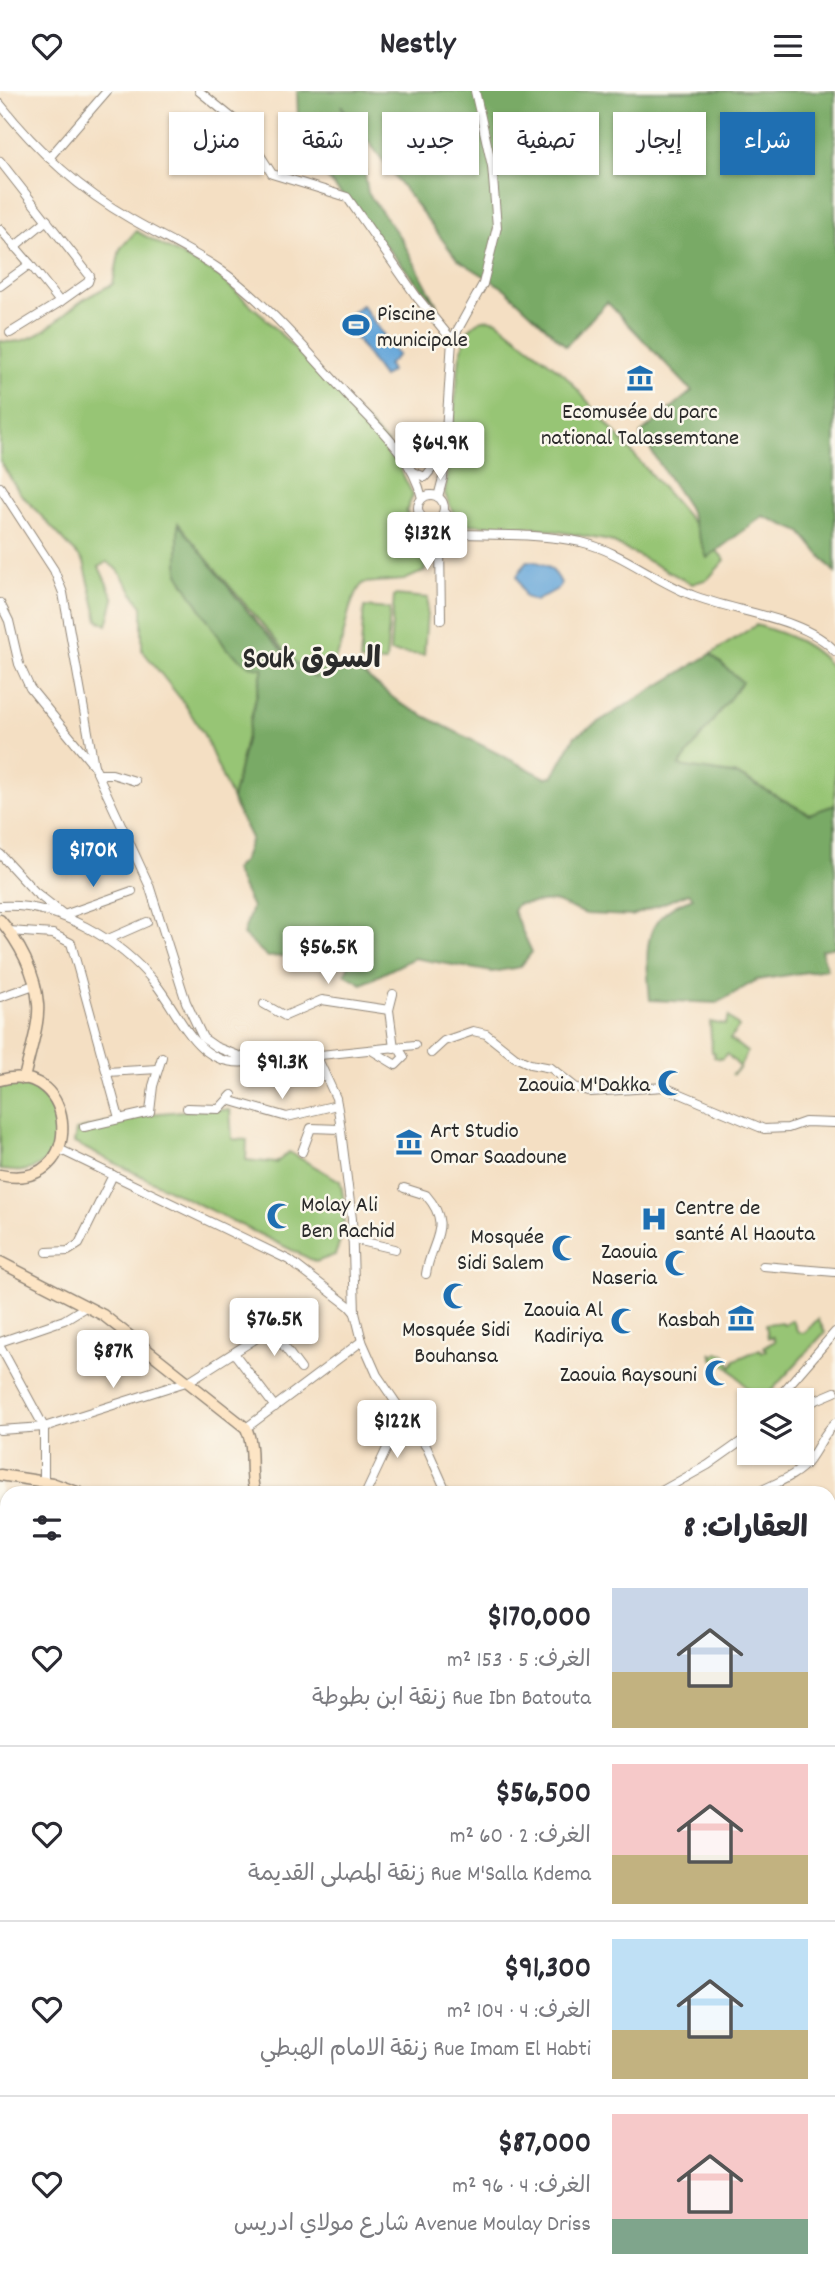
<!DOCTYPE html>
<html lang="ar">
<meta charset="utf-8">
<style>
:root{--surface:#fff;--page:#f7f7f7;--text:#2b2b33;--muted:#7c7c81;--line:#e1e1e2;--accent:#1f6fb2}
body{margin:0;font-family:Dekko,"Playpen Sans Arabic",sans-serif;background:var(--page);color:var(--text);direction:rtl;height:100vh;display:flex;flex-direction:column;font-size:26px;white-space:nowrap}
*{box-sizing:border-box;margin:0}
p{font-size:23px;color:var(--muted)}
.icon{flex:none;width:38px;height:38px;fill:none;stroke:currentColor;stroke-width:2;stroke-linecap:round;stroke-linejoin:round}
.map{position:relative;flex:1;overflow:hidden;direction:ltr}
.details{position:absolute;left:0px;top:1395px;width:836px;height:800px;display:flex;flex-direction:column;background:var(--surface);border-radius:21px 21px 0 0;box-shadow:0 2px 5px #0004;direction:rtl}
.details>*{flex:none}
.top-card{position:absolute;left:21px;top:21px;width:794px;height:63px;direction:rtl;display:flex;gap:14px}
.buttons{position:absolute;left:737px;top:1297px;display:grid;gap:14px}
.buttons a{display:grid;place-items:center;width:77px;height:77px;border-radius:0px;background:var(--surface);box-shadow:0 2px 5px #0004;font-size:35px}
.price{position:absolute;translate:-50% -60px;padding:0 16px;border-radius:7px;background:#fff;color:#222;font-size:23px;line-height:46px;filter:drop-shadow(0 2px 4px #0008)}
.price::after{content:'';position:absolute;left:50%;top:42px;width:21px;height:16px;margin-left:-10px;background:inherit;clip-path:polygon(0 0,100% 0,50% 100%)}
.price.on{background:var(--accent);color:#fff}
ul{padding:0;list-style:none}
li{display:flex;align-items:center;gap:21px;height:175px;padding:0 28px}
li+li{border-top:2px solid var(--line)}
li span{display:grid;place-items:center;flex:none;width:196px;height:140px;border-radius:0px;color:#555}
li>.icon{margin-inline-start:auto}
span .icon{width:84px;height:84px;fill:#fffc;stroke-width:1}
li b{font-size:30px}
h2{display:flex;justify-content:space-between;align-items:center;height:84px;padding:0 28px;font-size:30px}
.tag{padding:0 24px;border-radius:0px;background:var(--surface);box-shadow:0 2px 5px #0004;font-size:24px;line-height:63px}
.tag.on{background:var(--accent);color:#fff}
header{display:flex;justify-content:space-between;align-items:center;height:91px;padding:0 28px;background:var(--surface);font-size:32px;font-weight:700}
.map>svg:first-child{display:block}
.green{fill:#97c574;stroke:#617850;stroke-width:2}
.forest{fill:#79aa66;stroke:#526a48;stroke-width:2}
.water{fill:#65a6d9;stroke:#486882;stroke-width:2}
.lines{fill:none;stroke-linecap:round;stroke-linejoin:round}
.stream{stroke:#65a6d9;stroke-width:2.5}
.river{stroke:#65a6d9;stroke-width:16}
.street-casing{stroke:#908577;stroke-width:10}
.secondary-casing{stroke:#908577;stroke-width:13}
.street{stroke:#fff;stroke-width:8}
.secondary{stroke:#fde5c5;stroke-width:10}
.labels{text-anchor:middle;stroke-width:5;stroke-linejoin:round;paint-order:stroke}
.poi-label{font-size:23px;fill:#2b2b2b;stroke:#fbf7ec;text-anchor:end}
.district-label{font-size:30px;font-weight:bold;fill:#2b2b2b;stroke:#fbf7ec}
</style>
<header><svg class="icon" aria-label="menu" viewBox="0 0 24 24"><path d="M4 6h16M4 12h16M4 18h16"/></svg>Nestly<svg class="icon" aria-label="heart" viewBox="0 0 24 24"><path d="M12 20l-8-8c-3-5 5-10 8-4 3-6 11-1 8 4z"/></svg></header>
<div class="map">
<svg width="835" height="2193" viewBox="0 0 835 2193">
<rect width="100%" height="100%" fill="#fbf7ec"/>
<filter id="ink" filterUnits="userSpaceOnUse"><feTurbulence type="fractalNoise" baseFrequency=".0143" numOctaves="2"/><feDisplacementMap in="SourceGraphic" scale="14" xChannelSelector="R" yChannelSelector="G"/><feConvolveMatrix kernelMatrix="1 2 1 2 8 2 1 2 1" color-interpolation-filters="sRGB"/></filter>
<filter id="wash" filterUnits="userSpaceOnUse"><feTurbulence type="fractalNoise" baseFrequency=".00686" numOctaves="4" result="noise"/><feDisplacementMap in="SourceGraphic" scale="28" xChannelSelector="R" yChannelSelector="G"/><feGaussianBlur stdDeviation="1.57" result="paint"/><feColorMatrix in="noise" values="0 0 0 0 0 0 0 0 0 0 0 0 0 0 0 0 0 1.4 0 .05"/><feComposite in="paint" operator="in"/></filter>
<g filter="url(#wash)">
<rect width="100%" height="100%" fill="#f4dfc3"/>
<g class="green">
<path d="M136,140L216,183L262,224L387,352L413,404L406,421C423,439 425,455 425,480L404,489L363,492C336,527 354,562 316,588L300,578L178,434L179,483L248,574L263,576L232,709L204,644L184,612L142,559V516L118,479L107,471L99,476L114,508L107,534L98,529L84,471L19,401L0,370V250C35,257 57,227 83,209C92,203 103,198 113,193L120,158Z"/>
<path d="M488,228L497,230L565,284L725,469L708,488L692,493L610,450L534,436L458,433L445,403L460,265L467,240L479,230Z"/>
<path d="M394,504L428,507L424,564L390,561Z"/>
<path d="M364,516L390,518L386,571L360,570Z"/>
<path d="M756,534C788,543 816,554 835,581V714L809,723L738,684L679,675L741,592L711,563Z"/>
<path d="M729,926L739,936L730,948L747,961L739,978L732,984L740,976L727,963L721,968L714,966L715,962L712,961L710,931L725,934Z"/>
<path d="M16,992C67,1000 74,1074 22,1080C15,1081 7,1079 0,1079V994Z"/>
<path d="M205,1018L230,1019L232,1048L247,1049L246,1069L276,1072L289,1061L340,1090C347,1117 346,1138 335,1164L316,1171L74,1052L76,1039L149,1023Z"/>
<path d="M818,1228L825,1241L763,1309H758C744,1296 732,1273 713,1268L711,1262L714,1265L717,1262L724,1263L732,1276L735,1269L760,1258L762,1261L766,1259L764,1256L775,1250L773,1246L768,1247L766,1233L782,1231L784,1234L792,1229L798,1241L804,1242Z"/>
<path d="M835,2156V2193H734L743,2188H830V2157Z"/>
</g>
<g class="forest">
<path d="M297,0H835V482L801,441L763,425L707,467L688,416L640,343L692,300L607,211L566,255L505,198L457,168L341,14L361,59L368,102L402,149L438,216L299,54Z"/>
<path d="M178,432C216,478 268,555 315,587L332,573L362,582L401,613L546,687L553,685L575,645L711,563L742,591L679,675L738,684L809,723L835,714V856L821,859L827,878L757,889L717,912L650,909C646,860 639,825 693,807L689,802L632,825L586,823L554,810L517,813L513,820L532,861L520,876L492,881L414,867L362,893L345,883L350,871L324,857L312,863L268,866L243,844L252,816L234,779L243,770L251,747L232,709L263,577L249,575L226,557L178,483Z"/>
</g>
<g class="water">
<path d="M362,214L398,264L388,274L391,280L383,286L345,232L347,225Z"/>
<path d="M527,470C543,470 554,477 561,492L559,497L536,510L525,506L517,485Z"/>
</g>
<g class="lines">
<path class="stream" d="M830,1479L835,1472"/>
<path class="river" d="M0,1873L7,1883"/>
</g>
</g>
<g filter="url(#ink)">
<g class="lines">
<g class="street-casing">
<g id="street">
<path d="M199,0L241,34L272,83L347,106L416,205L452,249"/>
<path d="M0,13C37,60 80,99 131,128C160,145 191,159 219,178C270,214 310,264 352,309C379,337 413,367 422,407"/>
<path d="M49,67L107,0"/>
<path d="M0,70L90,185L88,191L60,211"/>
<path d="M0,138L30,173"/>
<path d="M14,156L47,129"/>
<path d="M0,195L30,173L60,211L10,242"/>
<path d="M415,382L425,386L445,362"/>
<path d="M0,396L54,479L63,502L94,675L149,794L186,911L203,947L216,956L254,971L415,954"/>
<circle cx="431" cy="417" r="13"/>
<path d="M438,406L443,387L452,249L483,193L497,136L492,75L475,0"/>
<path d="M444,420L463,443C502,444 543,443 581,451C622,461 653,489 692,504C733,521 805,526 835,560"/>
<path d="M432,430L440,453L441,529"/>
<path d="M440,453L448,444L463,443"/>
<path d="M0,512L9,530L19,573L30,597L94,675"/>
<path d="M100,683H112L135,690"/>
<path d="M0,763L35,801L63,823"/>
<path d="M0,815C57,811 120,849 155,892C181,924 196,977 248,971"/>
<path d="M64,824L132,800"/>
<path d="M9,840L53,843L71,852L119,1027"/>
<path d="M106,849L147,831"/>
<path d="M393,903L389,919L394,957"/>
<path d="M0,906L34,894"/>
<path d="M264,913L285,925L322,909L389,919"/>
<path d="M373,960L396,974L404,966L398,956"/>
<path d="M431,962L444,950L473,940L486,943L515,966L530,973L551,977L575,996L591,1001L664,996L764,1038L788,1037L805,1031L835,1032"/>
<path d="M317,966L336,1007L339,1024L352,1128L355,1222"/>
<path d="M107,981L158,978"/>
<path d="M228,1009L287,1026L337,1014"/>
<path d="M187,1017L219,1018L232,1004"/>
<path d="M84,1036L150,1021L153,995L162,966"/>
<path d="M59,1058L289,1169L349,1215L355,1222L362,1250L377,1284L427,1357L447,1402"/>
<path d="M302,1061L311,1037L340,1038"/>
<path d="M404,1097L426,1104C454,1136 431,1149 426,1183"/>
<path d="M352,1148L395,1158"/>
<path d="M47,1161L68,1160L79,1153L113,1084"/>
<path d="M763,1175L835,1181"/>
<path d="M271,1238L301,1278"/>
<path d="M0,1251L64,1229L87,1215"/>
<path d="M0,1255L44,1336V1390"/>
<path d="M234,1262L275,1316"/>
<path d="M776,1309L835,1241"/>
<path d="M802,1315L835,1301"/>
<path d="M246,1337L362,1250"/>
<path d="M0,1339L44,1336L189,1290L271,1238L298,1213"/>
<path d="M366,1402L403,1323"/>
<path d="M658,1402L708,1374L749,1345"/>
<path d="M756,1402C773,1393 798,1385 809,1369C819,1356 822,1344 835,1332"/>
<path d="M0,1545L7,1548"/>
<path d="M0,1752L7,1735"/>
<path d="M0,1828L7,1859"/>
<path d="M0,1880L7,1875"/>
<path d="M0,1927L7,1935"/>
<path d="M0,2063L7,2071"/>
<path d="M830,2152L835,2151"/>
<path d="M601,2188L620,2193"/>
<path d="M43,2193L44,2188"/>
<path d="M459,2193L461,2188"/>
<path d="M719,2193L727,2188"/>
</g>
</g>
<g class="secondary-casing">
<g id="secondary">
<path d="M0,829C19,851 36,883 38,913C40,933 28,967 24,988"/>
<path d="M0,989C78,967 88,1102 0,1084"/>
<path d="M0,1171L103,1224L246,1337C256,1358 248,1381 255,1402"/>
<path d="M0,1384L52,1392L80,1402"/>
<path d="M0,1629L7,1631"/>
<path d="M525,2193L526,2188"/>
</g>
</g>
<use href="#street" class="street"/>
<use href="#secondary" class="secondary"/>
</g>
</g>
<defs>
<g id="stadium-bare" transform="scale(2.1)"><path d="M0-5a6.5 5 0 1 0 0 10a6.5 5 0 1 0 0-10ZM-3.5-1.8h7v3.6h-7Z" fill="#1f6fb2" stroke="#fbf7ec" stroke-width="2.5" paint-order="stroke"/></g>
<g id="museum-bare" transform="scale(2.1)"><path d="M0-6L6-3V-2H-6V-3ZM-5-1h2V3h-2ZM-1-1h2V3h-2ZM3-1h2V3H3ZM-6 4H6V6H-6Z" fill="#1f6fb2" stroke="#fbf7ec" stroke-width="2.5" paint-order="stroke"/></g>
<g id="mosque-bare" transform="scale(2.1)"><path d="M3.5-4.9A6 6 0 1 0 3.5 4.9A5 5 0 1 1 3.5-4.9Z" fill="#1f6fb2" stroke="#fbf7ec" stroke-width="2.5" paint-order="stroke"/></g>
<g id="hospital-bare" transform="scale(2.1)"><path d="M-5-5h3v3.5h4V-5h3V5h-3V1.5h-4V5h-3Z" fill="#1f6fb2" stroke="#fbf7ec" stroke-width="2.5" paint-order="stroke"/></g>
</defs>
<g fill-rule="evenodd">
<use href="#stadium-bare" x="356" y="234"/>
<use href="#museum-bare" x="640" y="287"/>
<use href="#mosque-bare" x="671" y="992"/>
<use href="#museum-bare" x="409" y="1051"/>
<use href="#mosque-bare" x="280" y="1125"/>
<use href="#hospital-bare" x="654" y="1128"/>
<use href="#mosque-bare" x="565" y="1157"/>
<use href="#mosque-bare" x="678" y="1172"/>
<use href="#mosque-bare" x="456" y="1205"/>
<use href="#museum-bare" x="741" y="1227"/>
<use href="#mosque-bare" x="624" y="1230"/>
<use href="#mosque-bare" x="718" y="1282"/>
</g>
<g class="labels">
<g class="poi-label">
<text x="377" y="229" text-anchor="start">Piscine<tspan x="377" dy="26">municipale</tspan></text>
<text x="640" y="327" text-anchor="middle">Ecomusée du parc<tspan x="640" dy="26">national Talassemtane</tspan></text>
<text x="650" y="1000">Zaouia M'Dakka</text>
<text x="430" y="1046" text-anchor="start">Art Studio<tspan x="430" dy="26">Omar Saadoune</tspan></text>
<text x="301" y="1120" text-anchor="start">Molay Ali<tspan x="301" dy="26">Ben Rachid</tspan></text>
<text x="675" y="1123" text-anchor="start">Centre de<tspan x="675" dy="26">santé Al Haouta</tspan></text>
<text x="544" y="1152">Mosquée<tspan x="544" dy="26">Sidi Salem</tspan></text>
<text x="657" y="1167">Zaouia<tspan x="657" dy="26">Naseria</tspan></text>
<text x="603" y="1225">Zaouia Al<tspan x="603" dy="26">Kadiriya</tspan></text>
<text x="720" y="1235">Kasbah</text>
<text x="456" y="1245" text-anchor="middle">Mosquée Sidi<tspan x="456" dy="26">Bouhansa</tspan></text>
<text x="697" y="1290">Zaouia Raysouni</text>
</g>
<g class="district-label">
<text x="312" y="576">Souk السوق</text>
</g>
</g>
</svg>
<div class="buttons">
<a><svg class="icon" aria-label="layers" viewBox="0 0 24 24"><path d="M12 4l9 5-9 5-9-5zM3 14l9 5 9-5"/></svg></a>
</div>
<b class="price" style="left:440px;top:391px">$64.9K</b>
<b class="price" style="left:427px;top:481px">$132K</b>
<b class="price on" style="left:93px;top:798px">$170K</b>
<b class="price" style="left:328px;top:895px">$56.5K</b>
<b class="price" style="left:282px;top:1010px">$91.3K</b>
<b class="price" style="left:274px;top:1267px">$76.5K</b>
<b class="price" style="left:113px;top:1299px">$87K</b>
<b class="price" style="left:397px;top:1369px">$122K</b>
<div class="top-card">
<a class="tag on">شراء</a>
<a class="tag">إيجار</a>
<a class="tag">تصفية</a>
<a class="tag">جديد</a>
<a class="tag">شقة</a>
<a class="tag">منزل</a>
</div>
<section class="details">
<h2>العقارات: 8<svg class="icon" aria-label="filters" viewBox="0 0 24 24"><path d="M4 7h16M4 17h16"/><circle cx="9" cy="7" r="2"/><circle cx="15" cy="17" r="2"/></svg></h2>
<ul>
<li><span style="background:linear-gradient(#c9d6e8 60%,#c2b280 0)"><svg class="icon" aria-label="home" viewBox="0 0 24 24"><path d="M3 11l9-7 9 7M6 9v11h12V9"/></svg></span><div><b>$170,000</b><p>الغرف: 5 · 153 m²</p><p>Rue Ibn Batouta زنقة ابن بطوطة</p></div><svg class="icon" aria-label="heart" viewBox="0 0 24 24"><path d="M12 20l-8-8c-3-5 5-10 8-4 3-6 11-1 8 4z"/></svg></li>
<li><span style="background:linear-gradient(#f6c9c9 65%,#c2b280 0)"><svg class="icon" aria-label="home" viewBox="0 0 24 24"><path d="M3 11l9-7 9 7M6 9v11h12V9"/></svg></span><div><b>$56,500</b><p>الغرف: 2 · 60 m²</p><p>Rue M'Salla Kdema زنقة المصلى القديمة</p></div><svg class="icon" aria-label="heart" viewBox="0 0 24 24"><path d="M12 20l-8-8c-3-5 5-10 8-4 3-6 11-1 8 4z"/></svg></li>
<li><span style="background:linear-gradient(#bfe0f5 65%,#c2b280 0)"><svg class="icon" aria-label="home" viewBox="0 0 24 24"><path d="M3 11l9-7 9 7M6 9v11h12V9"/></svg></span><div><b>$91,300</b><p>الغرف: 4 · 104 m²</p><p>Rue Imam El Habti زنقة الامام الهبطي</p></div><svg class="icon" aria-label="heart" viewBox="0 0 24 24"><path d="M12 20l-8-8c-3-5 5-10 8-4 3-6 11-1 8 4z"/></svg></li>
<li><span style="background:linear-gradient(#f6c9c9 75%,#7fa58c 0)"><svg class="icon" aria-label="home" viewBox="0 0 24 24"><path d="M3 11l9-7 9 7M6 9v11h12V9"/></svg></span><div><b>$87,000</b><p>الغرف: 4 · 96 m²</p><p>Avenue Moulay Driss شارع مولاي ادريس</p></div><svg class="icon" aria-label="heart" viewBox="0 0 24 24"><path d="M12 20l-8-8c-3-5 5-10 8-4 3-6 11-1 8 4z"/></svg></li>
</ul>
</section>
</div>
